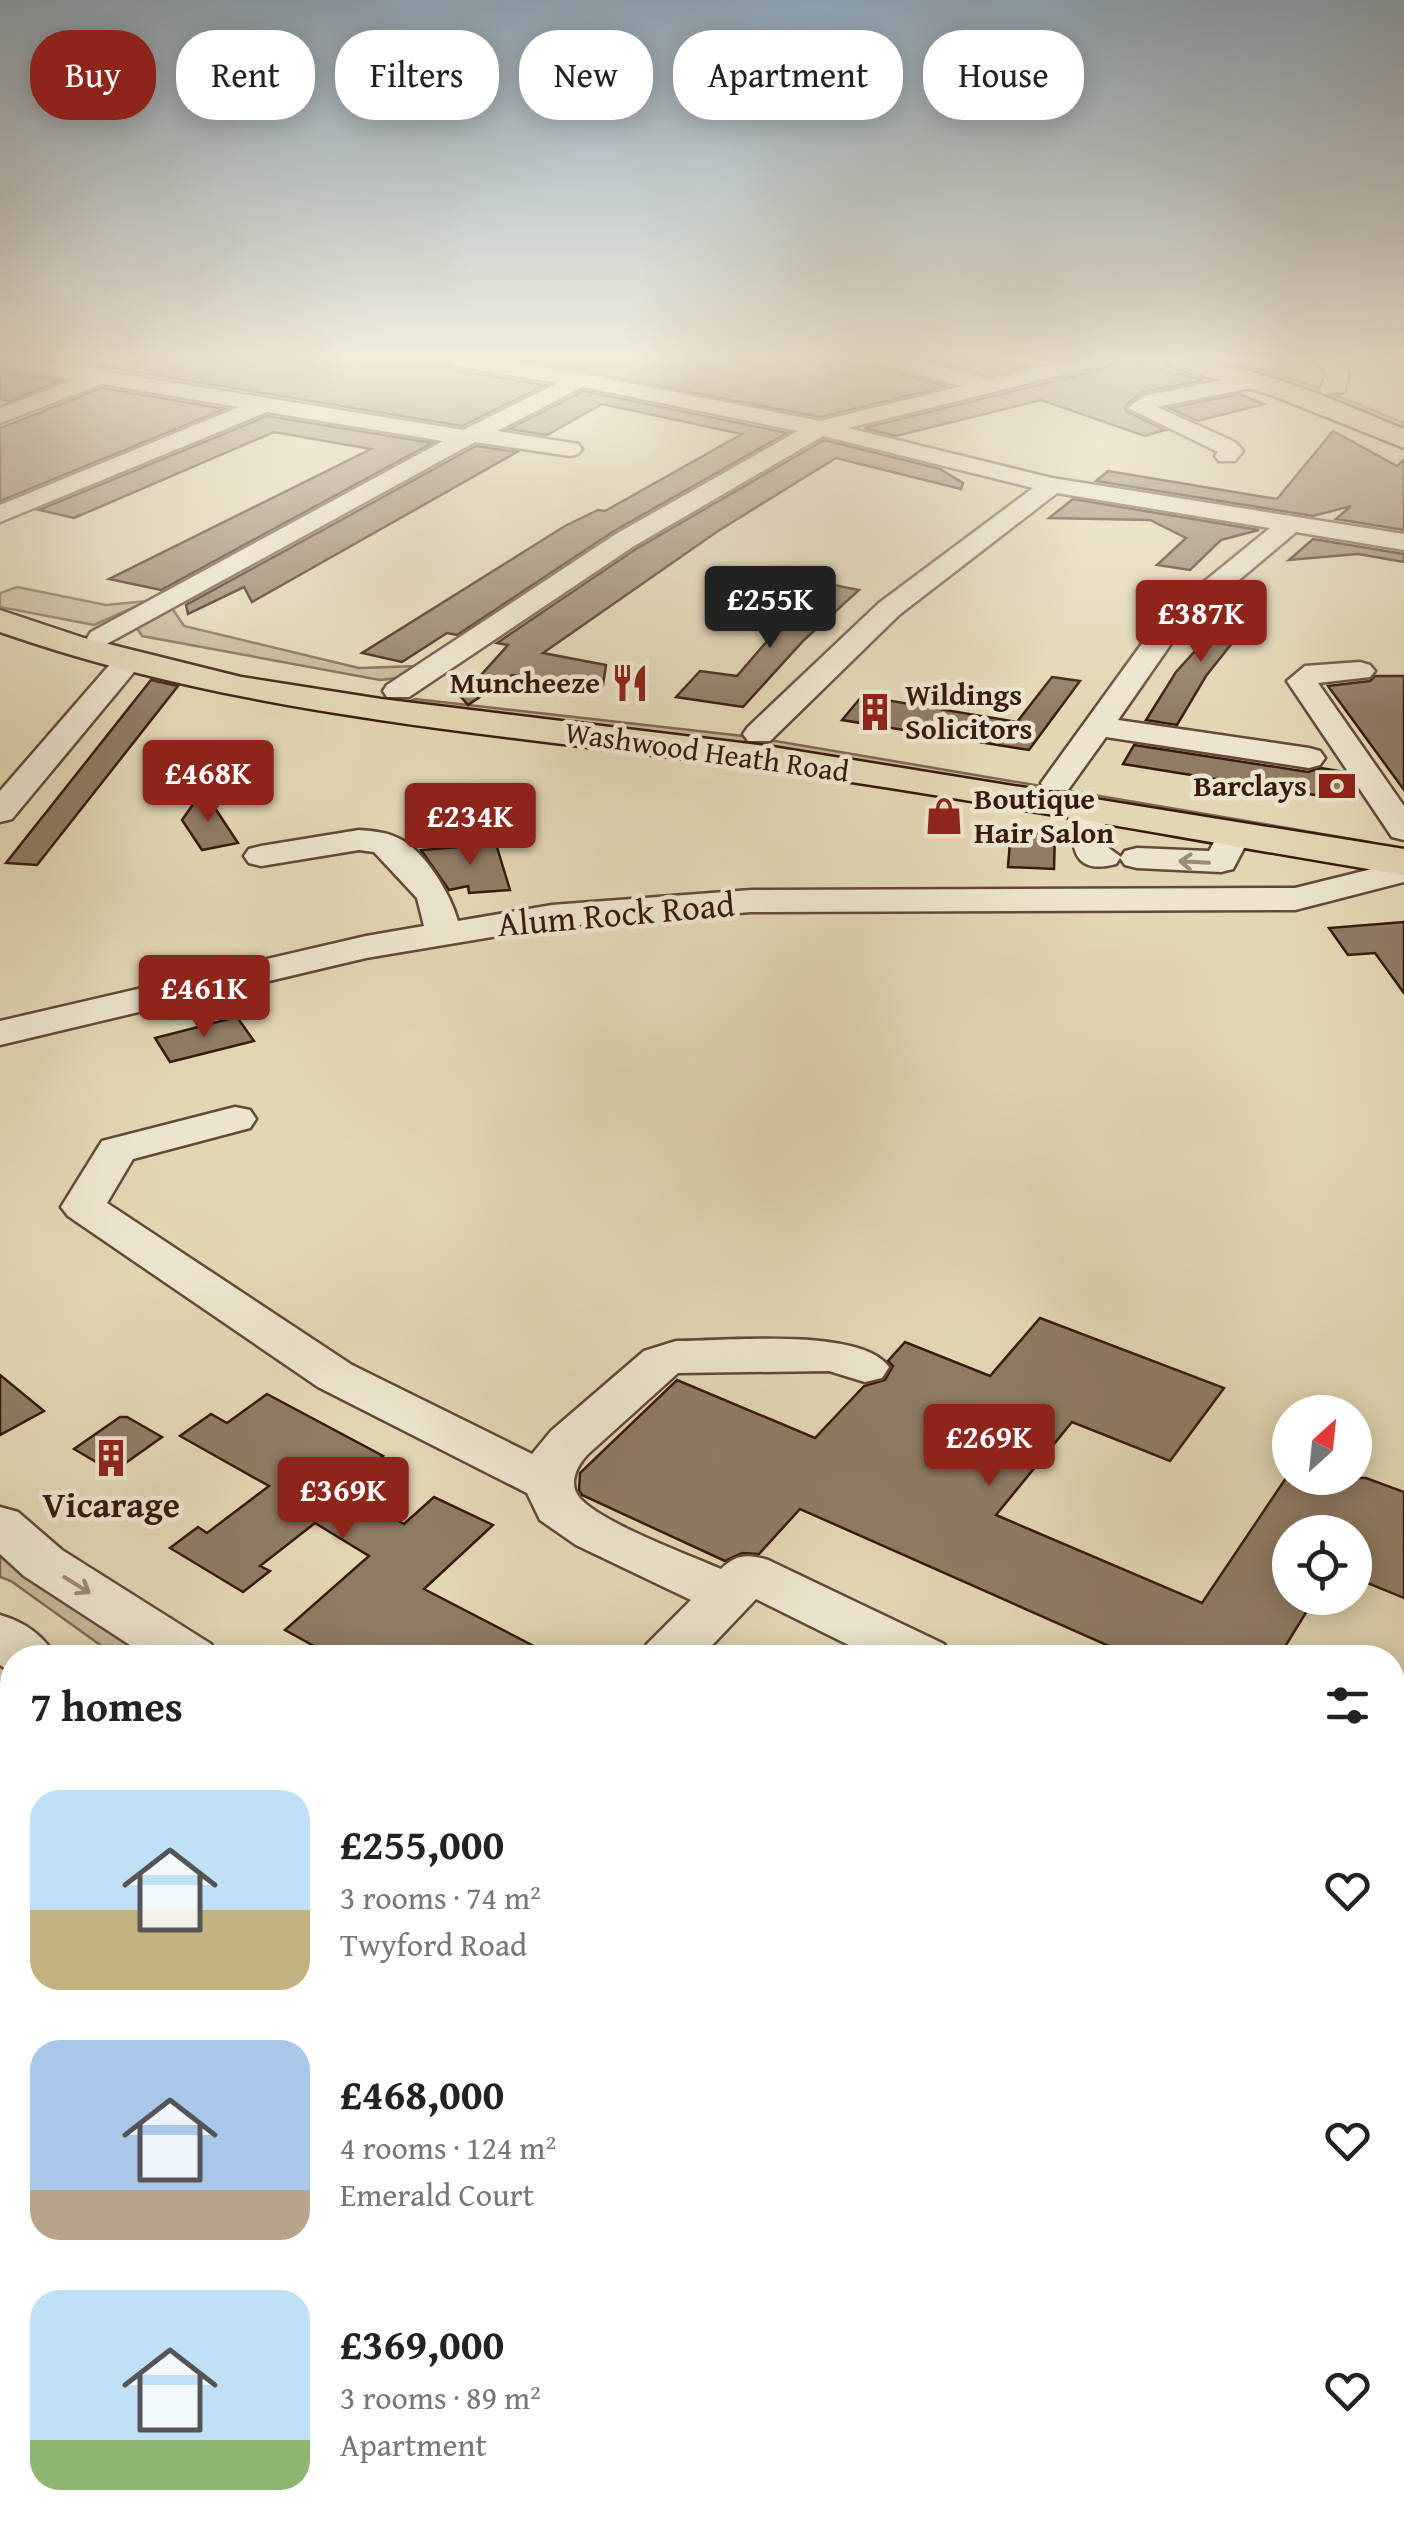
<!DOCTYPE html>
<meta charset="utf-8">
<style>
:root{--surface:#fff;--page:#f6f6f6;--text:#222;--muted:#767676;--accent:#8f2418}
body{margin:0;font-family:"Gentium Book Plus",serif;background:var(--page);color:var(--text);height:100vh;display:flex;flex-direction:column;font-size:38px;white-space:nowrap}
*{box-sizing:border-box;margin:0}
p{font-size:32px;color:var(--muted)}
.icon{flex:none;width:55px;height:55px;fill:none;stroke:currentColor;stroke-width:2;stroke-linecap:round;stroke-linejoin:round}
.map{position:relative;flex:1;overflow:hidden}
.side{position:absolute;left:0px;top:1645px;width:1405px;height:890px;display:flex;flex-direction:column;background:var(--surface);border-radius:40px 40px 0 0;box-shadow:0 5px 25px #0003}
.side>*{flex:none}
.hud{position:absolute;left:30px;top:30px;width:1345px;height:90px;display:flex;gap:20px}
.needle{width:65px;rotate:27deg}
.fabs{position:absolute;left:1272px;top:1395px;display:grid;gap:20px}
.fabs a{display:grid;place-items:center;width:100px;height:100px;border-radius:50%;background:var(--surface);box-shadow:0 5px 25px #0003;font-size:50px}
.price{position:absolute;translate:-50% -85px;padding:0 22px;border-radius:10px;background:var(--accent);color:#fff;font-size:32px;line-height:65px;filter:drop-shadow(0 2px 5px #0008)}
.price::after{content:'';position:absolute;left:50%;top:60px;width:30px;height:22px;margin-left:-15px;background:inherit;clip-path:polygon(0 0,100% 0,50% 100%)}
.price.current{background:#222;color:#fff}
ul{padding:0;list-style:none}
li{display:flex;align-items:center;gap:30px;height:250px;padding:0 30px}
li span{display:grid;place-items:center;flex:none;width:280px;height:200px;border-radius:30px;color:#555}
li>.icon{margin-inline-start:auto}
span .icon{width:120px;height:120px;fill:#fffc;stroke-width:1}
li b{font-size:42px}
h2{display:flex;justify-content:space-between;align-items:center;height:120px;padding:0 30px;font-size:42px}
.tag{padding:0 35px;border-radius:40px;background:var(--surface);box-shadow:0 5px 25px #0003;font-size:35px;line-height:90px}
.tag.current{background:var(--accent);color:#fff}
.map>svg:first-child{display:block}
.green{fill:#c5b797;stroke:#7e6853;stroke-width:2.5}
.building{fill:#907c64;stroke:#381a0f;stroke-width:2.5}
.lines{fill:none;stroke-linecap:round;stroke-linejoin:round}
.minor-casing{stroke:#624938;stroke-width:5}
.major-casing{stroke:#381a0f;stroke-width:5}
.minor{fill:#ece5ce;fill-rule:evenodd}
.major{fill:#e2d7b3;fill-rule:evenodd}
.oneway{stroke:#9b8a78}
.labels{text-anchor:middle;stroke-width:9;stroke-linejoin:round;paint-order:stroke}
.far-poi-label{font-size:30px;font-weight:bold;fill:#381a0f;stroke:#ece5ce;text-anchor:end}
.far-street-label{font-size:30px;fill:#381a0f;stroke:#ece5ce}
.street-label{font-size:35px;fill:#381a0f;stroke:#ece5ce}
.poi-label{font-size:35px;font-weight:bold;fill:#381a0f;stroke:#ece5ce}
</style>
<div class="map">
<svg width="1404" height="2535" viewBox="0 0 1404 2535">
<rect width="100%" height="100%" fill="#e2d7b3"/>
<filter id="stains"><feTurbulence type="fractalNoise" baseFrequency=".002" numOctaves="4"/><feColorMatrix values="0 0 0 0 .2 0 0 0 0 .09 0 0 0 0 .02 0 0 0 .5 -.17"/></filter>
<radialGradient id="worn" r=".72"><stop offset=".6" stop-color="#630" stop-opacity="0"/><stop offset="1" stop-color="#630" stop-opacity=".3"/></radialGradient>
<g class="green">
<path d="M1194,360C1265,360 1339,397 1404,423V433Z"/>
<path d="M17,587L106,605L148,601L94,625L0,607V593Z"/>
<path d="M172,608L184,626L359,668L419,666L397,678L380,680L142,636L137,628Z"/>
<path d="M415,699L752,737L1370,842L1364,849L406,703Z"/>
<path d="M0,1541L175,1657H117L11,1581L0,1577Z"/>
<path d="M0,2042L12,2051V2522H704L722,2535H0Z"/>
</g>
<g class="building">
<path d="M64,360H440L454,370L545,385L462,426Z"/>
<path d="M520,360H874L880,369L947,386L820,417Z"/>
<path d="M928,360H1011L1027,366L988,376Z"/>
<path d="M1117,360L1204,380L1143,392L1126,405V411L1165,430L1145,436L1041,400L896,436L864,428L1103,369Z"/>
<path d="M0,371L60,381L9,401L0,399Z"/>
<path d="M102,388L225,409L0,501V428Z"/>
<path d="M584,391L787,433L614,531L457,635L447,633L402,662L362,653L565,526L598,510L605,511L742,434L602,404L547,435L509,429Z"/>
<path d="M1239,394L1264,404L1198,421L1169,408Z"/>
<path d="M267,416L432,443L161,590L109,579L371,449L274,432L74,518L39,510Z"/>
<path d="M1333,431L1397,466L1404,460V530L1336,519L1351,506L1313,516L1096,481L1108,471L1277,499Z"/>
<path d="M824,440L940,469L963,483L961,489L836,458L718,531L543,653L606,665L603,685L512,675L468,705L461,697L508,645L497,643L636,549Z"/>
<path d="M476,446L517,452L252,602L244,587L188,614L186,605Z"/>
<path d="M1073,499L1259,530L1221,540L1190,570L1157,565L1186,538L1150,520L1049,518Z"/>
<path d="M1313,539L1404,554V562L1358,554L1289,560Z"/>
<path d="M823,583L859,590L804,640L743,707L676,697L700,671L737,676L793,611Z"/>
<path d="M1246,595L1260,608L1206,676L1177,725L1146,720L1176,672Z"/>
<path d="M1375,676H1404V790L1328,686L1370,681Z"/>
<path d="M1052,677L1080,681L1029,750L842,720L862,696L1017,722Z"/>
<path d="M151,680L178,686L37,865L6,863Z"/>
<path d="M1134,745L1308,772L1321,768L1344,772L1352,784L1346,800L1123,764Z"/>
<path d="M203,790L238,843L202,850L182,820Z"/>
<path d="M1011,828L1055,832L1054,869L1008,867Z"/>
<path d="M496,844L510,890L469,893L468,886L449,890L421,850Z"/>
<path d="M1404,922V993L1375,953L1348,955L1329,928Z"/>
<path d="M237,1017L254,1041L170,1062L155,1038Z"/>
<path d="M1040,1318L1224,1388L1170,1461L1072,1422L996,1515L1202,1603L1286,1478H1366L1404,1492V1598L1355,1578V1532H1290V1598H1315L1278,1658H1136L800,1509L759,1554L742,1553L725,1561L582,1495L579,1490L580,1473L677,1380L815,1438L864,1386L885,1380L893,1366L888,1361L905,1342L990,1376Z"/>
<path d="M0,1375L44,1411L0,1435Z"/>
<path d="M267,1394L383,1456L342,1489L404,1524L434,1497L493,1525L424,1589L557,1658H336L285,1630L369,1556L315,1523L260,1566L270,1571L243,1592L170,1548L198,1527L207,1533L269,1486L180,1436L211,1414L227,1423Z"/>
<path d="M120,1417H127L162,1437L113,1472L74,1449Z"/>
</g>
<g class="lines">
<g class="minor-casing">
<g id="minor">
<path d="M0,360H33L463,430L557,383L455,366L444,360H495L580,373L820,421L962,386L881,365L878,360H914L988,380L1068,360H1105L1102,365L848,428L1052,478L1404,534V550L1296,532L1182,628L1118,720L1309,748L1320,751L1325,758L1320,765L1309,768L1106,737L1068,790H1046L1041,783L1162,616L1270,528L1057,493L899,615L770,741H748L743,734L748,727L879,603L1033,488L823,436L634,546L409,697H387L383,691L387,685L616,534L798,431L583,387L497,431L578,444L582,449L578,454L570,456L475,442L101,647L91,644L87,638L91,632L443,441L267,412L0,522V505L239,407L102,384L0,423V408L74,380L0,367Z"/>
<path d="M1314,360H1337L1349,373L1344,392L1323,394L1320,389L1327,374Z"/>
<path d="M1253,374L1264,381L1261,386L1157,407L1235,442L1243,451L1235,461H1219L1215,456L1218,452L1128,408L1144,396Z"/>
<path d="M129,651L139,654L144,660L139,666L12,819L0,822V791L119,654Z"/>
<path d="M1360,662L1370,665L1375,671L1370,677L1318,683L1404,806V840L1392,837L1287,681L1305,666Z"/>
<path d="M1088,800L1100,803L1105,810L1106,846L1121,857L1125,851L1137,848L1209,851L1222,828H1246L1251,835L1233,869L1221,872L1137,868L1125,865L1120,858L1116,864C1081,873 1072,858 1072,826C1071,816 1070,812 1076,803Z"/>
<path d="M359,830C372,831 386,832 398,838C424,849 451,895 458,921L552,905L751,890L1295,888L1404,861V882L1295,910L751,912L552,927L366,958L0,1045V1021L366,936L424,926L417,898L374,852L359,850L261,866L249,863L244,856L249,849L261,846Z"/>
<path d="M235,1107L250,1110L256,1119L250,1128L133,1159L107,1203L352,1365L532,1454L551,1431L644,1351L676,1341C723,1341 862,1327 889,1367L882,1378L865,1382L829,1371L678,1373L587,1455C577,1466 568,1483 579,1497C599,1522 689,1555 721,1569C736,1554 748,1554 768,1560L944,1644L952,1658H875L756,1599L700,1658H639L647,1644L691,1600L576,1545L540,1520L527,1493L318,1387L68,1216L61,1207L102,1141Z"/>
<path d="M0,1507L18,1512L62,1550L211,1644L219,1658H150L24,1576L0,1554Z"/>
<path d="M0,1615C24,1622 44,1635 56,1658H12V1673L0,1665Z"/>
<path d="M1392,2261L1404,2265V2334L1392,2330Z"/>
<path d="M1392,2398L1404,2402V2478L1392,2473Z"/>
<path d="M0,2452L12,2457V2522H87L92,2535L0,2533Z"/>
</g>
</g>
<g class="major-casing">
<g id="major">
<path d="M1165,360C1249,360 1327,398 1404,429V448L1271,395L1169,366Z"/>
<path d="M0,610L84,638L241,677L381,699L766,746L1404,849V875C1191,840 977,799 763,769C507,734 246,718 0,632Z"/>
</g>
</g>
<use href="#minor" class="minor"/>
<use href="#major" class="major"/>
</g>
<defs><path id="oneway-shaft" d="M-6 0H5M1.5-3L5.5 0L1.5 3" fill="none" stroke-width="1.6" stroke-linecap="round" stroke-linejoin="round" transform="scale(2.5)"/></defs>
<g class="oneway">
<use href="#oneway-shaft" transform="translate(1194 862) rotate(-177)"/>
<use href="#oneway-shaft" transform="translate(77 1585) rotate(32)"/>
</g>
<linearGradient id="sky" x2="0" y2="1"><stop stop-color="#8ea8bc"/><stop offset="0.5" stop-color="#f2eddd"/><stop offset="1" stop-color="#f2eddd" stop-opacity="0"/></linearGradient>
<rect width="1404" height="715" fill="url(#sky)"/>
<defs>
<g id="restaurant-bare" transform="scale(3)"><path d="M-5-6h1v4h1v-4h1v4h1v-4h1v5L-1.5 .5V6h-2V.5L-5-1ZM5-6V6H3V1.5H1.5Q1.5-4 5-6Z" fill="#8f2418" stroke="#ece5ce" stroke-width="2.5" paint-order="stroke"/></g>
<g id="building-bare" transform="scale(3)"><path d="M-4-6H4V6H1V3H-1V6H-4ZM-2.5-4.3h1.7v1.8h-1.7ZM.8-4.3h1.7v1.8H.8ZM-2.5-1h1.7V.8h-1.7ZM.8-1h1.7V.8H.8Z" fill="#8f2418" stroke="#ece5ce" stroke-width="2.5" paint-order="stroke"/></g>
<g id="bank-bare" transform="scale(3)"><path d="M-6-4H6V4H-6ZM0-2.3a2.3 2.3 0 1 0 0 4.6a2.3 2.3 0 1 0 0-4.6Z" fill="#8f2418" stroke="#ece5ce" stroke-width="2.5" paint-order="stroke"/></g>
<g id="shop-bare" transform="scale(3)"><path d="M-5-2.5h2.3a2.7 3.5 0 0 1 5.4 0H5L5.5 6h-11ZM-1.5-2.5h3a1.5 2.3 0 0 0-3 0Z" fill="#8f2418" stroke="#ece5ce" stroke-width="2.5" paint-order="stroke"/></g>
</defs>
<g fill-rule="evenodd">
<use href="#restaurant-bare" x="630" y="683"/>
<use href="#building-bare" x="875" y="712"/>
<use href="#bank-bare" x="1337" y="786"/>
<use href="#shop-bare" x="944" y="816"/>
<use href="#building-bare" x="111" y="1458"/>
</g>
<g class="labels">
<g class="far-poi-label">
<text x="600" y="693">Muncheeze</text>
<text x="905" y="705" text-anchor="start">Wildings<tspan x="905" dy="34">Solicitors</tspan></text>
<text x="1307" y="796">Barclays</text>
<text x="974" y="809" text-anchor="start">Boutique<tspan x="974" dy="34">Hair Salon</tspan></text>
</g>
<g class="far-street-label">
<text transform="translate(707 752) rotate(8)" y="10">Washwood Heath Road</text>
</g>
<g class="street-label">
<text transform="translate(616 914) rotate(-5)" y="12">Alum Rock Road</text>
</g>
<g class="poi-label">
<text x="111" y="1517">Vicarage</text>
</g>
</g>
<rect width="100%" height="100%" filter="url(#stains)"/>
<rect width="100%" height="100%" fill="url(#worn)"/>
</svg>
<div class="fabs">
<a><svg class="needle" viewBox="-14 -14 28 28"><path d="M0-13l5 13h-10z" fill="#e53935"/><path d="M0 13l5-13h-10z" fill="#767676"/></svg></a>
<a><svg class="icon" aria-label="locate" viewBox="0 0 24 24"><circle cx="12" cy="12" r="6"/><path d="M12 2v4M12 18v4M2 12h4M18 12h4"/></svg></a>
</div>
<b class="price current" style="left:770px;top:651px">£255K</b>
<b class="price" style="left:1201px;top:665px">£387K</b>
<b class="price" style="left:208px;top:825px">£468K</b>
<b class="price" style="left:470px;top:868px">£234K</b>
<b class="price" style="left:204px;top:1040px">£461K</b>
<b class="price" style="left:989px;top:1489px">£269K</b>
<b class="price" style="left:343px;top:1542px">£369K</b>
<div class="hud">
<a class="tag current">Buy</a>
<a class="tag">Rent</a>
<a class="tag">Filters</a>
<a class="tag">New</a>
<a class="tag">Apartment</a>
<a class="tag">House</a>
</div>
<section class="side">
<h2>7 homes<svg class="icon" aria-label="filters" viewBox="0 0 24 24"><path d="M4 7h16M4 17h16"/><circle cx="9" cy="7" r="2"/><circle cx="15" cy="17" r="2"/></svg></h2>
<ul>
<li><span style="background:linear-gradient(#bfe0f5 60%,#c2b280 0)"><svg class="icon" aria-label="home" viewBox="0 0 24 24"><path d="M3 11l9-7 9 7M6 9v11h12V9"/></svg></span><div><b>£255,000</b><p>3 rooms · 74 m²</p><p>Twyford Road</p></div><svg class="icon" aria-label="heart" viewBox="0 0 24 24"><path d="M12 20l-8-8c-3-5 5-10 8-4 3-6 11-1 8 4z"/></svg></li>
<li><span style="background:linear-gradient(#a9c7e8 75%,#b9a48a 0)"><svg class="icon" aria-label="home" viewBox="0 0 24 24"><path d="M3 11l9-7 9 7M6 9v11h12V9"/></svg></span><div><b>£468,000</b><p>4 rooms · 124 m²</p><p>Emerald Court</p></div><svg class="icon" aria-label="heart" viewBox="0 0 24 24"><path d="M12 20l-8-8c-3-5 5-10 8-4 3-6 11-1 8 4z"/></svg></li>
<li><span style="background:linear-gradient(#bfe0f5 75%,#8fb573 0)"><svg class="icon" aria-label="home" viewBox="0 0 24 24"><path d="M3 11l9-7 9 7M6 9v11h12V9"/></svg></span><div><b>£369,000</b><p>3 rooms · 89 m²</p><p>Apartment</p></div><svg class="icon" aria-label="heart" viewBox="0 0 24 24"><path d="M12 20l-8-8c-3-5 5-10 8-4 3-6 11-1 8 4z"/></svg></li>
</ul>
</section>
</div>
